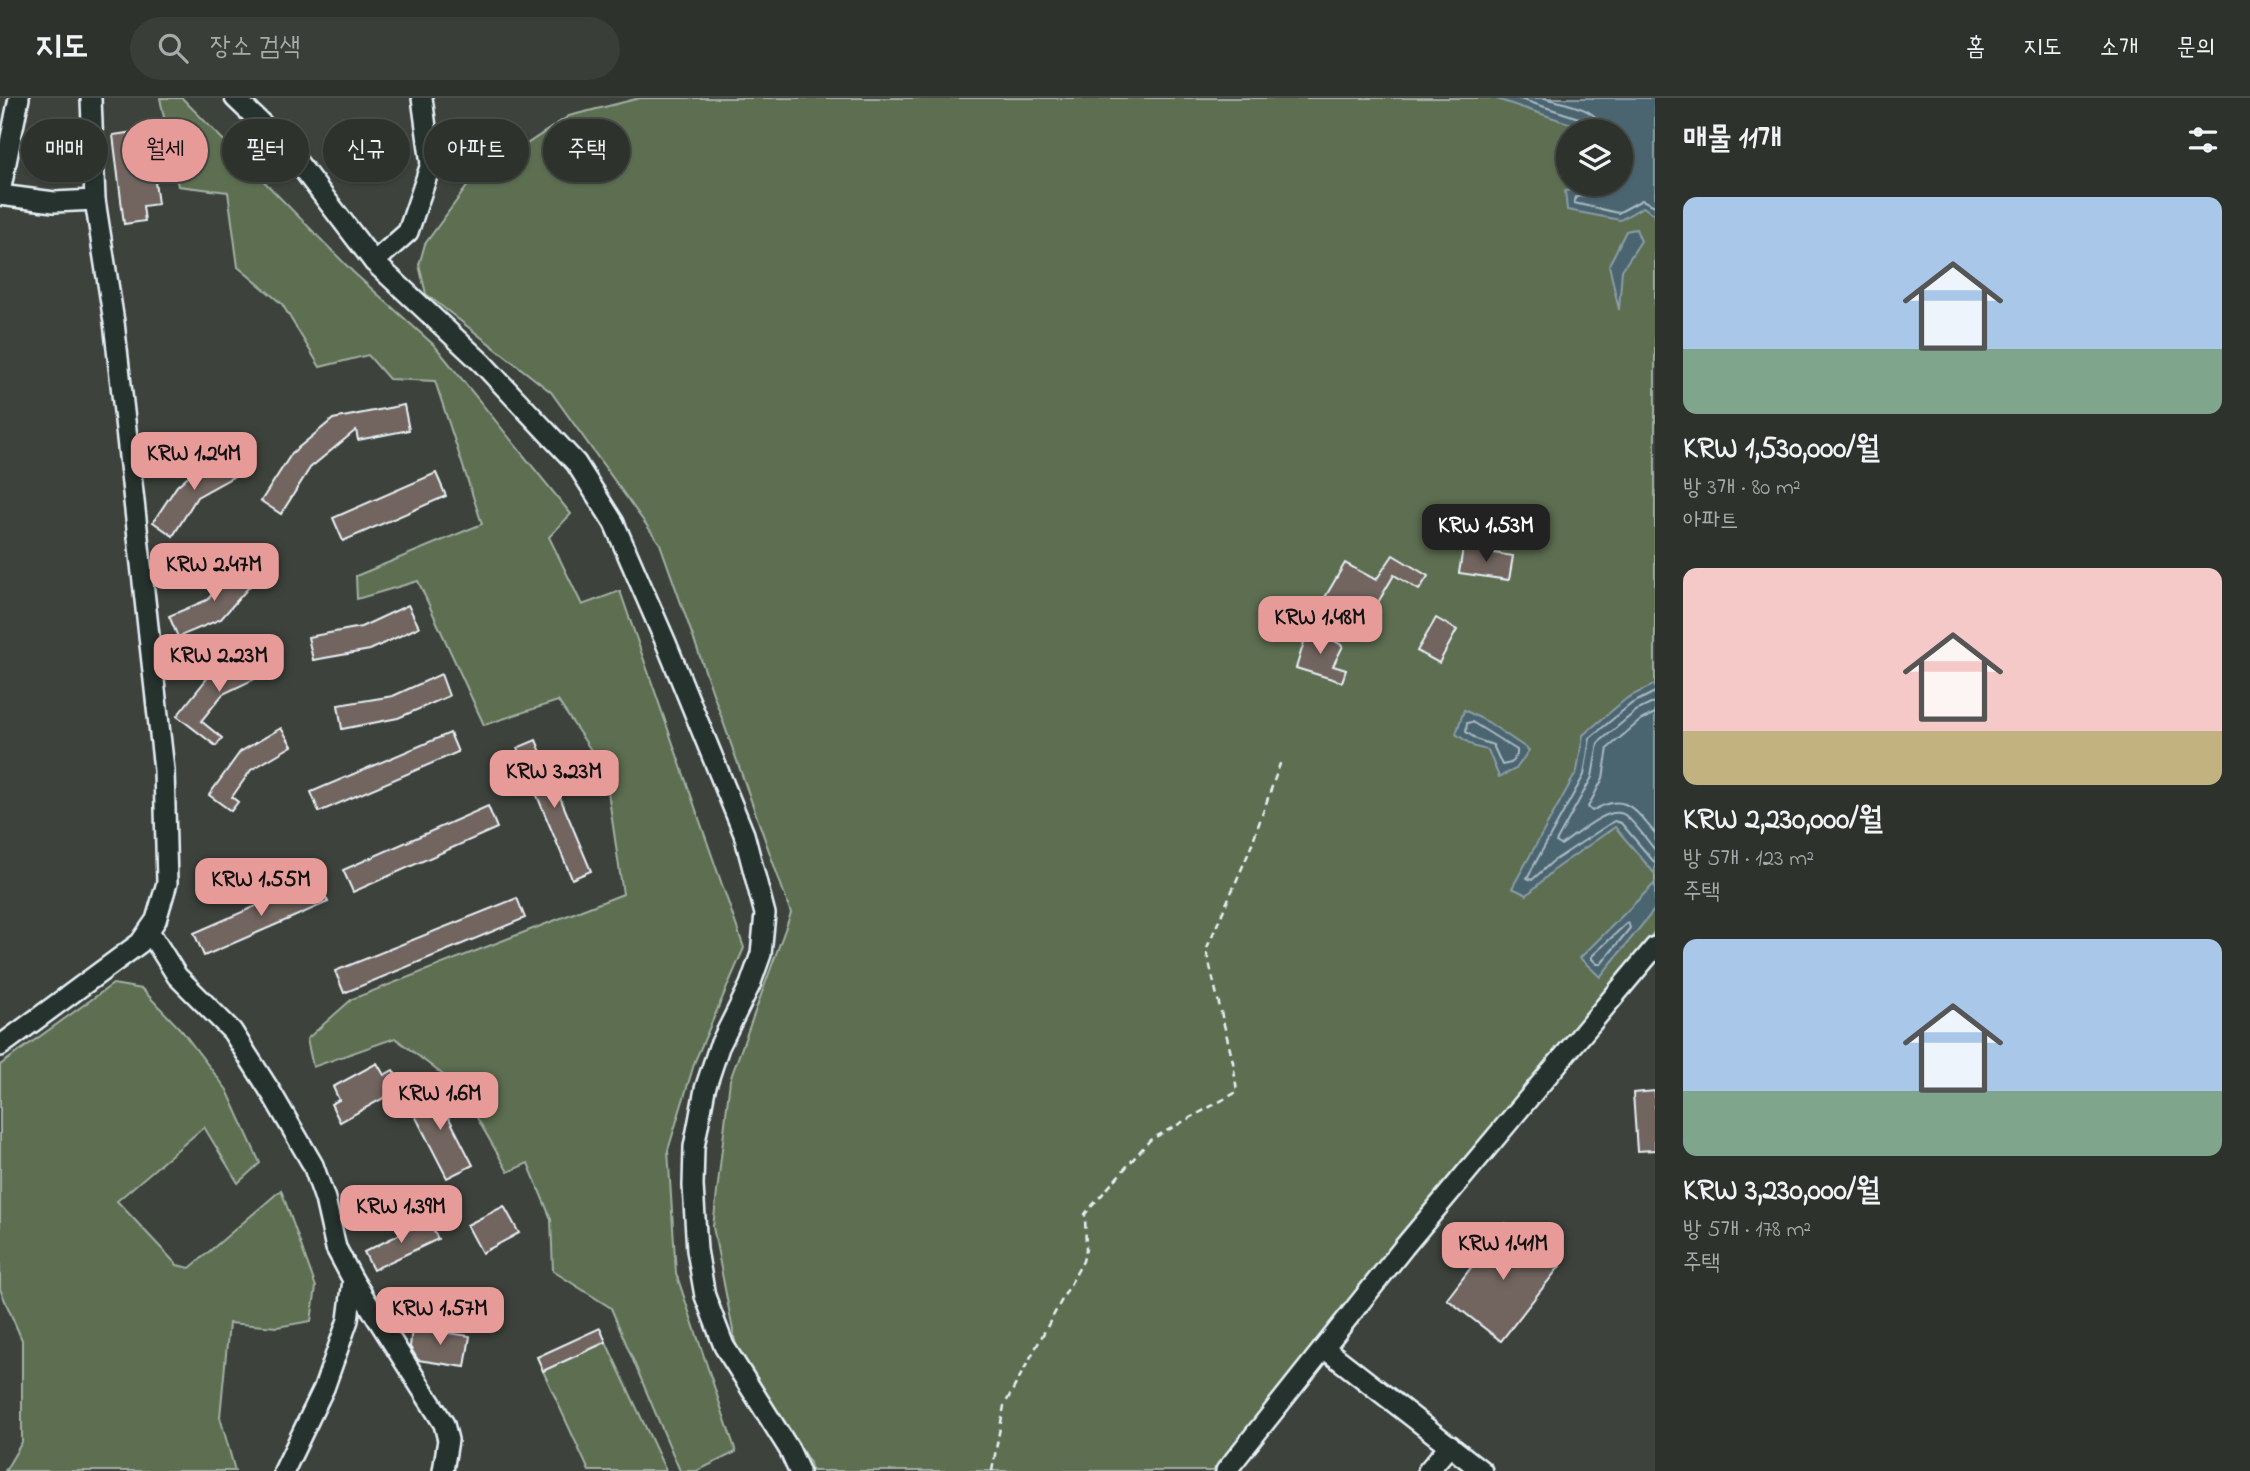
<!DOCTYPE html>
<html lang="ko">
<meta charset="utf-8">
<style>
:root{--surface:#2e322d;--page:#3a3e39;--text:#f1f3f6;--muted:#a7aaaa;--line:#494d49;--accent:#e69b98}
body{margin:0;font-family:"Indie Flower","Poor Story",sans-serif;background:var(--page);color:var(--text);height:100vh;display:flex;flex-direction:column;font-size:26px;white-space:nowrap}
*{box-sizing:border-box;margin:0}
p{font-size:23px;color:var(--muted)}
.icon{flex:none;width:38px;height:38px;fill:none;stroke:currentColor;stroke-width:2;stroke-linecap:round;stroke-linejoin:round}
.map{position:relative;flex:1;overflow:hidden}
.side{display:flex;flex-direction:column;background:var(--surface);width:595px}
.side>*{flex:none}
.hud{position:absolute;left:21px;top:21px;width:665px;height:63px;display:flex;gap:14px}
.controls{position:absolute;left:1556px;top:21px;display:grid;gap:14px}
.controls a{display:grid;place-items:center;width:77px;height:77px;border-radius:50%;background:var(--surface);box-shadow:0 2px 5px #0004,0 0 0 2px var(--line);font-size:35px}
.price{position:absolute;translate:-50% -60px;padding:0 16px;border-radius:14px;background:var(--accent);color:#111;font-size:23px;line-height:46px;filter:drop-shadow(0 2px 4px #0008)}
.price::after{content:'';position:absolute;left:50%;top:42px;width:21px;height:16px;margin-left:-10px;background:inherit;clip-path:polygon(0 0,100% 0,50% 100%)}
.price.on{background:#222;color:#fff}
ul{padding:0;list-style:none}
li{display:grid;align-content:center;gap:14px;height:371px;padding:0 28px}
li span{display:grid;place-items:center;height:217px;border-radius:14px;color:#555}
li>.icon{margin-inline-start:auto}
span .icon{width:126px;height:126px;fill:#fffc;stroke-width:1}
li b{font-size:30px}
h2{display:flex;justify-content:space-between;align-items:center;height:84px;padding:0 28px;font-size:30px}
.chip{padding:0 24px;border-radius:32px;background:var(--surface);box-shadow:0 2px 5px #0004,0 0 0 2px var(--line);font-size:24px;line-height:63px}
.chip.on{background:var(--accent);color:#111}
header{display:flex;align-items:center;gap:42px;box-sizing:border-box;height:98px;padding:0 35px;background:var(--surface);border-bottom:2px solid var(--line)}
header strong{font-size:33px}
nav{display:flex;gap:38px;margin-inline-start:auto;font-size:24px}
.search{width:490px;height:63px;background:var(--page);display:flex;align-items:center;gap:18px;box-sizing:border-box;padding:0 24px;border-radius:38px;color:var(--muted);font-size:26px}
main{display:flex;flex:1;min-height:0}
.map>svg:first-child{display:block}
.green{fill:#5d6e51;stroke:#a2b0a4;stroke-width:2;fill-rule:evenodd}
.water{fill:#4b6570;stroke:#8a9da6;stroke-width:2}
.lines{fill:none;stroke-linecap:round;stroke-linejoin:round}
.shore{stroke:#a9b9c2;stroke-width:2}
.building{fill:#72655f;stroke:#e8f1f8;stroke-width:2}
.minor-casing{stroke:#e8f1f8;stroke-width:24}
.path{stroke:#e8f1f8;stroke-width:2.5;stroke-dasharray:7 5;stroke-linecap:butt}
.minor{stroke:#26332d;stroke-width:19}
</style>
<header>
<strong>지도</strong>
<div class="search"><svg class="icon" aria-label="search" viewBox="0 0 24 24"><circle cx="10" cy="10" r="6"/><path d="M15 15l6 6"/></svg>장소 검색</div>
<nav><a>홈</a><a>지도</a><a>소개</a><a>문의</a></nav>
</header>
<main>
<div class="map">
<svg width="1655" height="1373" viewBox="0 0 1655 1373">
<rect width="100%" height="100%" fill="#3d423c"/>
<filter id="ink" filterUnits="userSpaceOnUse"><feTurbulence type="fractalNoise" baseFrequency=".0143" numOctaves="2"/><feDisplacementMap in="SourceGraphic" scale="14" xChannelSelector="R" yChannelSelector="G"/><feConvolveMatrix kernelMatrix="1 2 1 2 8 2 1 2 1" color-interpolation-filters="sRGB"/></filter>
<g filter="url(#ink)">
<g class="green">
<path d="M160,0H182L353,174L435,248L571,416L549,439L582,507L620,493L744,850L695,963L668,1052L676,1175L736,1354L697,1373H680L611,1210L553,1173L551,1121L528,1065L508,1074L460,990L395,940L313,969L307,941L352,901L623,796L605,673L558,603L484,627L418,483L357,501L356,478L482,426L435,283L389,281L368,257L320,269L282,206L238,169L228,94L178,88Z"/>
<path d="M640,0H1655V833L1395,1147L1213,1373H812L810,1365L736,1248L713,1129L730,982L791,815L660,446L551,294L426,196L419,167L425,146L471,83L569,18ZM1568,33H1620V86H1568Z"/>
<path d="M113,886L142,891L182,933L227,992L260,1065L238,1085L204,1029L117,1103L177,1167L190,1170L281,1092L316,1189L311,1223L277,1229L229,1225L220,1319L235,1373H5L22,1344V1242L0,1191V967Z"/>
<path d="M606,1244L666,1373H589L543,1273Z"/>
</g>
<g class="water">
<path d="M1494,0H1655V117L1643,109L1620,122L1567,112L1565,93L1620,86V33H1592Z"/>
<path d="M1636,131L1641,143L1622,172L1619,212L1609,167L1626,133Z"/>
<path d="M1655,586V776L1615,729L1556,770L1527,797L1512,790L1577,673L1583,637L1627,600Z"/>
<path d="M1464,612L1488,624L1529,652L1516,671L1499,679L1488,652L1475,649L1456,636Z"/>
<path d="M1655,785V811L1600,879L1580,860Z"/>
</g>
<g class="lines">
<g class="shore">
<path d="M1517,0L1588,23L1593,27L1594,33"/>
<path d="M1545,0C1564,6 1601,10 1602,33"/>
<path d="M1607,86L1603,95L1576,99L1574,105L1618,115L1642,102L1655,108"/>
<path d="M1655,594L1631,606L1590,640L1584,677L1527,780L1532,782L1552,764L1614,723L1621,725L1655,765"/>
<path d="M1655,604L1636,613L1598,645L1592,679L1556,744L1561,747C1575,738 1609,706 1625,717C1636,726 1646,741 1655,752"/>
<path d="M1655,615L1641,622L1608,650L1603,680L1588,709L1592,713C1625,693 1634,711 1655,735"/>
<path d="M1472,624L1517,652V656L1511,665L1502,667L1493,647L1478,642L1466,634L1467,625Z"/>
<path d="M1628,824L1630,830L1601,866H1597L1592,861V858Z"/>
</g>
</g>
<g class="building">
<path d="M148,32L158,106L143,108L145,123L124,126L113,37Z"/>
<path d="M404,307L409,332L358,342L356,332L310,370L281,416L261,403L292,355L333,321Z"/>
<path d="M227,354L238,376L197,399L173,438L153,424L177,388L187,379Z"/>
<path d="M436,375L446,398L343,443L333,420Z"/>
<path d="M1463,450L1513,458L1509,482L1459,475Z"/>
<path d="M1393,457L1428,478L1419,492L1394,477L1362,532L1320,508L1345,465L1376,482Z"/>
<path d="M239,466L256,481L221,521L178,539L169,518L207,502Z"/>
<path d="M408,507L419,529L370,552L313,562L308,539L361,529Z"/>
<path d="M1436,520L1457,532L1439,565L1417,553Z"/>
<path d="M1309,528L1329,544L1331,541L1343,548L1333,568L1346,572L1342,584L1296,570L1305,541L1301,538Z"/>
<path d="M255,555L265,576L223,596L201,623L222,640L216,648L177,618L209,578Z"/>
<path d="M441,576L449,598L398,620L342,631L338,607L393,598Z"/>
<path d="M281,630L292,648L251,672L232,699L238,704L231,713L209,697L240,654Z"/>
<path d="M450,635L458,654L319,714L311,694Z"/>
<path d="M536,642L591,773L572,781L517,650Z"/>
<path d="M488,708L497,730L353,794L343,772Z"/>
<path d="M318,781L328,804L204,858L194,835Z"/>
<path d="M517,800L525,820L344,895L335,873Z"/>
<path d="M377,965L384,977L393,972L403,989L340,1024L331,1006L339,1002L333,989Z"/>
<path d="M432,987L473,1067L447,1080L406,1000Z"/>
<path d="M1655,993V1052L1637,1053L1633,995Z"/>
<path d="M504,1108L519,1135L482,1155L467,1127Z"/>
<path d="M428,1122L438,1141L373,1172L364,1154Z"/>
<path d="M1505,1125L1560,1168L1501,1243L1447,1201Z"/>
<path d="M412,1230L470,1238L465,1269L418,1262L410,1249Z"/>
<path d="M600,1230L606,1244L543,1273L537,1259Z"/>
</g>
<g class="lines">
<g class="minor-casing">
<g id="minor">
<path d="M235,0L286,49L374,164"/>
<path d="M422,0L431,66L408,134L374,164L482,265L576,365L614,425L666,545L744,736L765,816L761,856L750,887L719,949L705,991L694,1049L693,1088L697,1152L705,1198L724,1248L789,1351L799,1373"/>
<path d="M0,94L19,0"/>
<path d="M0,97L54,104L95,102"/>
<path d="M149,833L177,878L232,933L272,996L313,1067L325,1101L336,1150L353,1182L348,1222L324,1290L284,1373"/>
<path d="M0,948L140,845L156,822L167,785L164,672L114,224L95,102L91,0"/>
<path d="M353,1182L444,1326L448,1342L443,1373"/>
<path d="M1324,1250L1482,1373"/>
<path d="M1226,1373L1404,1149L1655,849"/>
<path d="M1428,1373L1450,1347"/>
</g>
</g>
<path class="path" d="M992,1373L1004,1308L1083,1163L1086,1151L1085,1116L1150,1042L1237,994L1233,964L1206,852L1249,754L1281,663"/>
<use href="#minor" class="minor"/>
</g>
</g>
</svg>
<div class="controls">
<a><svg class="icon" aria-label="layers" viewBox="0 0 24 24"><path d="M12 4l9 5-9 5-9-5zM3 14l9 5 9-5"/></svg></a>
</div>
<b class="price" style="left:194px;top:394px">KRW 1.24M</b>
<b class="price on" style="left:1486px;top:466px">KRW 1.53M</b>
<b class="price" style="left:214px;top:505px">KRW 2.47M</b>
<b class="price" style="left:1320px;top:558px">KRW 1.48M</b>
<b class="price" style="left:219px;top:596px">KRW 2.23M</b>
<b class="price" style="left:554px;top:712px">KRW 3.23M</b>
<b class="price" style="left:261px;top:820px">KRW 1.55M</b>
<b class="price" style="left:440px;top:1034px">KRW 1.6M</b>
<b class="price" style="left:401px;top:1147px">KRW 1.39M</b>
<b class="price" style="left:1503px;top:1184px">KRW 1.41M</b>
<b class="price" style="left:440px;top:1249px">KRW 1.57M</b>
<div class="hud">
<a class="chip">매매</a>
<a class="chip on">월세</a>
<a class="chip">필터</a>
<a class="chip">신규</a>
<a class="chip">아파트</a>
<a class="chip">주택</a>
</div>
</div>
<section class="side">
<h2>매물 11개<svg class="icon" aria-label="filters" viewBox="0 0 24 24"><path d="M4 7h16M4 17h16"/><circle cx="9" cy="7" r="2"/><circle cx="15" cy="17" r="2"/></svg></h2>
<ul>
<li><span style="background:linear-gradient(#a9c7e8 70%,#7fa58c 0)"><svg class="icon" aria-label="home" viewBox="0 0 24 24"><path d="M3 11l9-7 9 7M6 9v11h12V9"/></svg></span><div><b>KRW 1,530,000/월</b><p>방 3개 · 80 m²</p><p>아파트</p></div></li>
<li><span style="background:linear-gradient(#f6c9c9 75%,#c2b280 0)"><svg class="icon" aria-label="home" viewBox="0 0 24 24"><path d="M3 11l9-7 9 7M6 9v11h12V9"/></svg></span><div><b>KRW 2,230,000/월</b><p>방 5개 · 123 m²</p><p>주택</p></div></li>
<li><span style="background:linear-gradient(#a9c7e8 70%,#7fa58c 0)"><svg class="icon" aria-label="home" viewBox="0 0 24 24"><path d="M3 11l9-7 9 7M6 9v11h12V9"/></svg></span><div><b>KRW 3,230,000/월</b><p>방 5개 · 178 m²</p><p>주택</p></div></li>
</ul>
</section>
</main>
